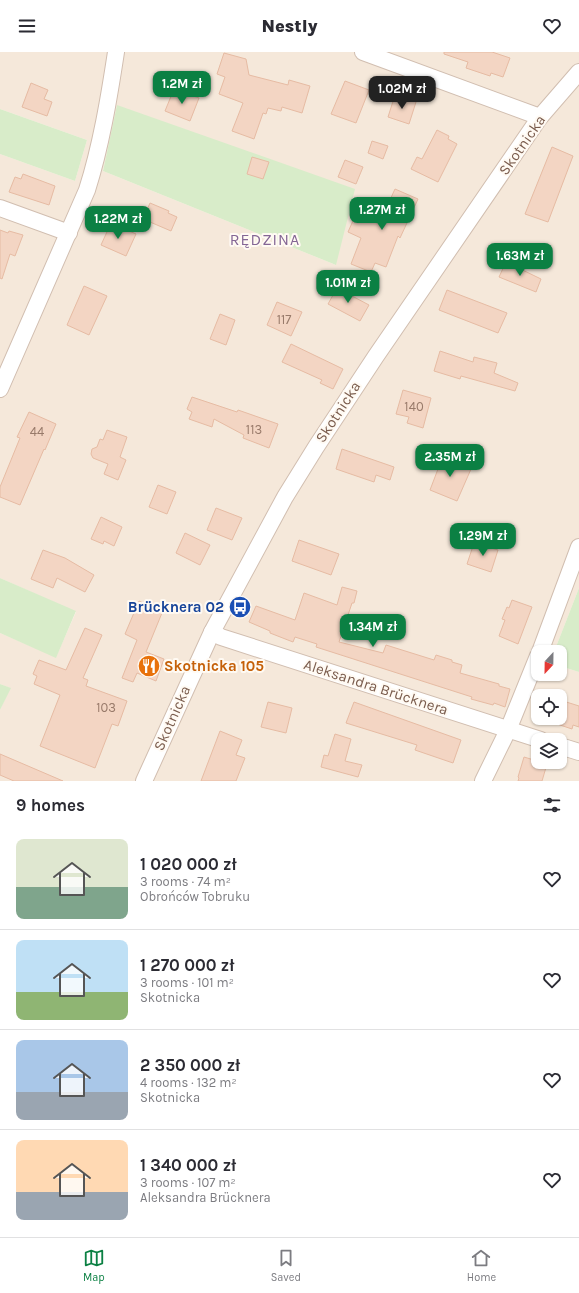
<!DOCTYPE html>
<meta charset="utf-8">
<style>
:root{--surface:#fff;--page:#f2f2f3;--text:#2b2b33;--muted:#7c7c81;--line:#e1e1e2;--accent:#0b8043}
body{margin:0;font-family:Karla,sans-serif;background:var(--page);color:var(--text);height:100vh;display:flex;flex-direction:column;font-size:15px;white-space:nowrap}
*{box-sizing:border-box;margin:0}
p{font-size:13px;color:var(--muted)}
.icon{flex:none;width:22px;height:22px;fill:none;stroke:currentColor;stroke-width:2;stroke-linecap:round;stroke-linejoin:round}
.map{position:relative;height:729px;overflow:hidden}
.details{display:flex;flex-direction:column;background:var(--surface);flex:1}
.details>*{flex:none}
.needle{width:26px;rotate:202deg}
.controls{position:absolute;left:531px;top:593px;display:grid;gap:8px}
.controls a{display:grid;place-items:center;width:36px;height:36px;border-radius:8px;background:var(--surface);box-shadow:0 1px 3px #0004;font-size:20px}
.price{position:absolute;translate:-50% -34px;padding:0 9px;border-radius:8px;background:var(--accent);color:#fff;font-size:13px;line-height:26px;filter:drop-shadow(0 1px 2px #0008)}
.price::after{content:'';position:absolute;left:50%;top:24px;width:12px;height:9px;margin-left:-6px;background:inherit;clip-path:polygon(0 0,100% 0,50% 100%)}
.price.current{background:#222;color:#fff}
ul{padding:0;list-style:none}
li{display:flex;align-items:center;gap:12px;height:100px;padding:0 16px}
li+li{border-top:1px solid var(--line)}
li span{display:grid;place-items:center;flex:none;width:112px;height:80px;border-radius:8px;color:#555}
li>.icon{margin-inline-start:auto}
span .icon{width:48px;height:48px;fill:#fffc;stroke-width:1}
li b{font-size:17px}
h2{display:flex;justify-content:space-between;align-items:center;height:48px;padding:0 16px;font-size:17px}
header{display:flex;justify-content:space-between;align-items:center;height:52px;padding:0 16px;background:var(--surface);font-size:18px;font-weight:800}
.tabs{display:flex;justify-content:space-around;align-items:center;height:56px;border-top:1px solid var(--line);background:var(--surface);font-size:11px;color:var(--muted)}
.tabs a{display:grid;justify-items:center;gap:2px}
.tabs .current{color:var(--accent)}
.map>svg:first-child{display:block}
.residential{fill:#f5e8da;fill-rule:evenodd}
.green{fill:#d8ecc9}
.building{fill:#f3d5c3;stroke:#e6bba3}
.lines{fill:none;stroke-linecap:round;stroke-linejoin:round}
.minor-casing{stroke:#d1beb0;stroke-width:18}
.minor{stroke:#fff;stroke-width:16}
.labels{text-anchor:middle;stroke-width:4;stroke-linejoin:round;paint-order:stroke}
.number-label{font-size:13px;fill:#987a6a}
.street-label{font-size:15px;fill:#7a5c4d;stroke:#fffaf3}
.transit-label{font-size:15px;font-weight:bold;fill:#164399;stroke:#fffaf3;text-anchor:end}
.food-label{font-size:15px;font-weight:bold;fill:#c56008;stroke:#fffaf3;text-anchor:start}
.neighbourhood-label{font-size:16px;letter-spacing:1px;fill:#846695;stroke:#fffaf3}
</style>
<header><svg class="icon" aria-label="menu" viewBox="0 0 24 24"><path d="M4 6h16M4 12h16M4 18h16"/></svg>Nestly<svg class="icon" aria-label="heart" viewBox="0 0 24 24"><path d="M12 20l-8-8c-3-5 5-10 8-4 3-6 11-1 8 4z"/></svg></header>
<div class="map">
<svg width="579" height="729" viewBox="0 0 579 729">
<rect width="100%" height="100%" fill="#fdf6ec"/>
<path class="residential" d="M0,0H579V536L554,600H538V622H560V614L579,620V729H0V658L10,636L0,632V581L56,605L76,560L0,526V102L75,129L87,88L0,57ZM117,54L336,213L103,119ZM538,644H560V666H538ZM538,688H560V710H538Z"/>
<g class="green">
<path d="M117,53L355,137L336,213L103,119Z"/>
<path d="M0,57L87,88L75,129L0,102Z"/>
<path d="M0,526L76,559L56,606L0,581Z"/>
<path d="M579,536V620L560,614V600H554Z"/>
<path d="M0,632L11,636L0,658Z"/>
</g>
<g class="building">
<path d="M444,0H492L510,6L503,25L491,21L490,24L466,16L468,10L444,2Z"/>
<path d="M224,1L246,7L249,23L288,33L289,28L310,34L302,61L282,55L281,59L268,56L266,62L263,61L254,87L232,79L243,51L219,42L225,25L217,22Z"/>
<path d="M345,29L369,38L356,71L331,62Z"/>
<path d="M31,31L48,38L44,47L52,50L47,64L22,55Z"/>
<path d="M174,37L199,46L190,69L165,59Z"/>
<path d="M395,43L416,50L409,72L388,65Z"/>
<path d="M437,78L449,84L448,87L457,92L438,130L411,117L417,105L422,107Z"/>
<path d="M372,89L388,94L383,107L368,101Z"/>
<path d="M552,95L573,104L548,170L525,162Z"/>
<path d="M252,105L269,110L263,127L247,122Z"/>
<path d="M345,108L363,115L356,132L338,125Z"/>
<path d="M23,122L55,134L49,153L9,140L15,125L21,127Z"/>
<path d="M395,137L418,147L400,186L398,184L386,215L375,211L371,220L351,212L361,186L348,180L356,162L377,171L386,149L389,150Z"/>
<path d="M150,151L169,159L168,161L177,165L171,179L143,167Z"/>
<path d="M111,171L136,182L126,204L101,193Z"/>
<path d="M0,178L8,181L9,179L23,183L15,204L10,202L2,227L0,226Z"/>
<path d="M506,210L541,227L536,240L499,225Z"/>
<path d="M84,234L107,244L89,283L67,273Z"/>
<path d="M337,236L369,253L360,269L328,252Z"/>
<path d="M447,238L507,261L498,281L439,258Z"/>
<path d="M277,250L302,260L291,284L267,273Z"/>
<path d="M220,262L235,268L226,293L210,287Z"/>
<path d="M291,292L343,317L333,337L320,331L322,328L282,310Z"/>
<path d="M440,299L473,310L474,305L497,311L494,321L518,331L515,339L461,324L460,327L434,319Z"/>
<path d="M403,338L431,346L423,376L407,371L409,365L396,362Z"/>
<path d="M192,345L237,360L238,358L278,372L269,396L243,386L244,383L214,367L212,375L189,367L192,360L187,357Z"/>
<path d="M29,360L56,372L45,398L44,397L20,453L0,445V435L20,386L17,385Z"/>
<path d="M107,378L127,385L120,405L126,408L118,428L104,422L108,412L93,406L91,402L92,397L97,395L100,387L103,388Z"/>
<path d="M342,397L394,415L390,428L376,423L374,430L336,417Z"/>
<path d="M438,404L471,417L457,449L430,438L438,417L434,415Z"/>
<path d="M158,433L176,440L167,462L149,455Z"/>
<path d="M216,456L242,466L232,488L207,478Z"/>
<path d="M101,465L122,475L114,494L104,489L103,492L91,487Z"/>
<path d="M185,481L210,493L200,513L176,501Z"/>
<path d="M299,488L339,502L331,523L292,509Z"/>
<path d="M474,491L498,498L491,520L467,512Z"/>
<path d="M43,498L65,506L94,523L85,540L57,526L53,536L31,527Z"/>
<path d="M342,535L357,539L354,551H352L339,590L383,601L386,593L434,608L436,603L452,608V610L462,613L460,621L499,632V634L510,637L505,655L494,651L493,653L471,647L472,645L316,595L317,592L295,585L293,590L270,581V579L249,570L256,554L295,568L304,541L337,553Z"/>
<path d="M512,548L532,555L518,592L499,584L505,568L502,567L507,555L509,556Z"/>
<path d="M139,549L151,555L152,551L164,556L146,600L164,607L156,629L137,621L133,630L122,626L137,588L125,582Z"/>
<path d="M85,576L102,583L83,626L88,628L86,634L127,649L118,674L112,672L95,716L40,694L60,643L34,632L37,624L33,622L39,608L66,618Z"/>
<path d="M560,648L579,654V675L573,673L572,677L539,666H560Z"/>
<path d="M268,650L292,656L286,681L261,675Z"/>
<path d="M354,650L461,688L453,711L415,698L417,693L346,671Z"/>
<path d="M220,679L242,688L236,703L245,706L236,729H201Z"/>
<path d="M335,682L351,687L345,709L362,713L358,725L321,715L324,703L328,704Z"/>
<path d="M0,702L63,729H14L0,723Z"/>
<path d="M524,705L547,712L542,729H518L519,726L518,725Z"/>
</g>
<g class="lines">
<g class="minor-casing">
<g id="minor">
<path d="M363,0L540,65"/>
<path d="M0,156L69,181"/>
<path d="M0,337L87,138C101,94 109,46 116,0"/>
<path d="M212,580L221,585L541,688"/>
<path d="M540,600L579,495"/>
<path d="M560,694L579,700"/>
<path d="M144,729L212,580L285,445L316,395L376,304L540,65L579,20"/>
<path d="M483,729L508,678L538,604"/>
</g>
</g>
<use href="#minor" class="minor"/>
</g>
<defs>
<g id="bus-disc" transform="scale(1.15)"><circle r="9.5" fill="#1a4fb4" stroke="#fffaf3"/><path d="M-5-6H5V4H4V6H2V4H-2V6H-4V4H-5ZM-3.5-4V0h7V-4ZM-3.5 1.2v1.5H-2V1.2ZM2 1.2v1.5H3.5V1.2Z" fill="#fff"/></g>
<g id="restaurant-disc" transform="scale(1.15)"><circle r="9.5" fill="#e8710a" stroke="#fffaf3"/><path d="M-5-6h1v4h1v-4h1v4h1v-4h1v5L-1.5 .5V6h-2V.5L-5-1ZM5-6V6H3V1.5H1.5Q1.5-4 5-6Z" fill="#fff"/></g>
</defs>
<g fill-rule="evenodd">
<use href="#bus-disc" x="240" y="555"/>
<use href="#restaurant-disc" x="149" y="614"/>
</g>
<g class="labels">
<g class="number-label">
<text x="284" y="272">117</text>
<text x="414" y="359">140</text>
<text x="254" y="382">113</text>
<text x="37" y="384">44</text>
<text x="106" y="660">103</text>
</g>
<g class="street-label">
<text transform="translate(522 93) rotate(-55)" y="5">Skotnicka</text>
<text transform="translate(338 360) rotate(-57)" y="5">Skotnicka</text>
<text transform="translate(376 635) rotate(18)" y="5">Aleksandra Brücknera</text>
<text transform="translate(172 666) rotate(-66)" y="5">Skotnicka</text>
</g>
<g class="transit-label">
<text x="224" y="560">Brücknera 02</text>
</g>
<g class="food-label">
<text x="164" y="619">Skotnicka 105</text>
</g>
<g class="neighbourhood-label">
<text x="265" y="193">RĘDZINA</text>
</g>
</g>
</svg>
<div class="controls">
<a><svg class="needle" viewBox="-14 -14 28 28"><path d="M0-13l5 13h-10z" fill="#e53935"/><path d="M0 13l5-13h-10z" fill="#7c7c81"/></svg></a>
<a><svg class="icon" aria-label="locate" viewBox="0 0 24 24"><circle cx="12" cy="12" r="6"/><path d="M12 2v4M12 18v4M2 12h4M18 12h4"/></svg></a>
<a><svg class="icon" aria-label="layers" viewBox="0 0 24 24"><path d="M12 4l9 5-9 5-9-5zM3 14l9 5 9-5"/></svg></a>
</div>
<b class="price" style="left:182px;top:53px">1.2M zł</b>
<b class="price current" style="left:402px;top:58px">1.02M zł</b>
<b class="price" style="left:382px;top:179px">1.27M zł</b>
<b class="price" style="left:118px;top:188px">1.22M zł</b>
<b class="price" style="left:520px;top:225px">1.63M zł</b>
<b class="price" style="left:348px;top:252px">1.01M zł</b>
<b class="price" style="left:450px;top:426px">2.35M zł</b>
<b class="price" style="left:483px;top:505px">1.29M zł</b>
<b class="price" style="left:373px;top:596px">1.34M zł</b>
</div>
<section class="details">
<h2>9 homes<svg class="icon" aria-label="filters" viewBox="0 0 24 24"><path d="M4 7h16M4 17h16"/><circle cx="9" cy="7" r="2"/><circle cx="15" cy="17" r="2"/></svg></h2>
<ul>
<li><span style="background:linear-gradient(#dfe7d0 60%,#7fa58c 0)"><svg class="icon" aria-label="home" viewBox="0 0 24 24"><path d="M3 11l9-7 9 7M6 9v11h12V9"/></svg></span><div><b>1 020 000 zł</b><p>3 rooms · 74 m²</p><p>Obrońców Tobruku</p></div><svg class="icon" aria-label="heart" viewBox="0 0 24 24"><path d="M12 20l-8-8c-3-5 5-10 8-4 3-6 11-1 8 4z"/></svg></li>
<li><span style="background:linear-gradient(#bfe0f5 65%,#8fb573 0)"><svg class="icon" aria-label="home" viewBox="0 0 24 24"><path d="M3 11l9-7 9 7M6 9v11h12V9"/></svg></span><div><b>1 270 000 zł</b><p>3 rooms · 101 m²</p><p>Skotnicka</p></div><svg class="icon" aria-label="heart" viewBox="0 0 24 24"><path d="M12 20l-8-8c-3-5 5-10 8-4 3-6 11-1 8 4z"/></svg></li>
<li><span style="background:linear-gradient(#a9c7e8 65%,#9aa5b1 0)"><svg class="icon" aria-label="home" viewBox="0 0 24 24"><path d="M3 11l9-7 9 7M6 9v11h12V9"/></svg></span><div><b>2 350 000 zł</b><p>4 rooms · 132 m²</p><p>Skotnicka</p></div><svg class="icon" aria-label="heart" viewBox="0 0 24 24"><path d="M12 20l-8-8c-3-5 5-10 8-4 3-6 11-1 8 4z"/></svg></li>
<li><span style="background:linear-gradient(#ffd9b3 65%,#9aa5b1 0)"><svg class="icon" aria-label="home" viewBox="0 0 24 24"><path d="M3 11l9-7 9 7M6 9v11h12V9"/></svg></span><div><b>1 340 000 zł</b><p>3 rooms · 107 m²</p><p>Aleksandra Brücknera</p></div><svg class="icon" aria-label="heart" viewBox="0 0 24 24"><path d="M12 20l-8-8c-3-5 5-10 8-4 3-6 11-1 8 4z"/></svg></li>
</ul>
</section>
<nav class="tabs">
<a class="current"><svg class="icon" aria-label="map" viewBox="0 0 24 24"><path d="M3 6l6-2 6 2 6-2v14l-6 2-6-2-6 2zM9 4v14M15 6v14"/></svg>Map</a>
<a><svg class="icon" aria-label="saved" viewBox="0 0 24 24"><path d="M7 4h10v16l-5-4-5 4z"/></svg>Saved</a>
<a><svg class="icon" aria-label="home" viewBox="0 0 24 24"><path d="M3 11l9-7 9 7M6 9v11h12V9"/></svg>Home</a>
</nav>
